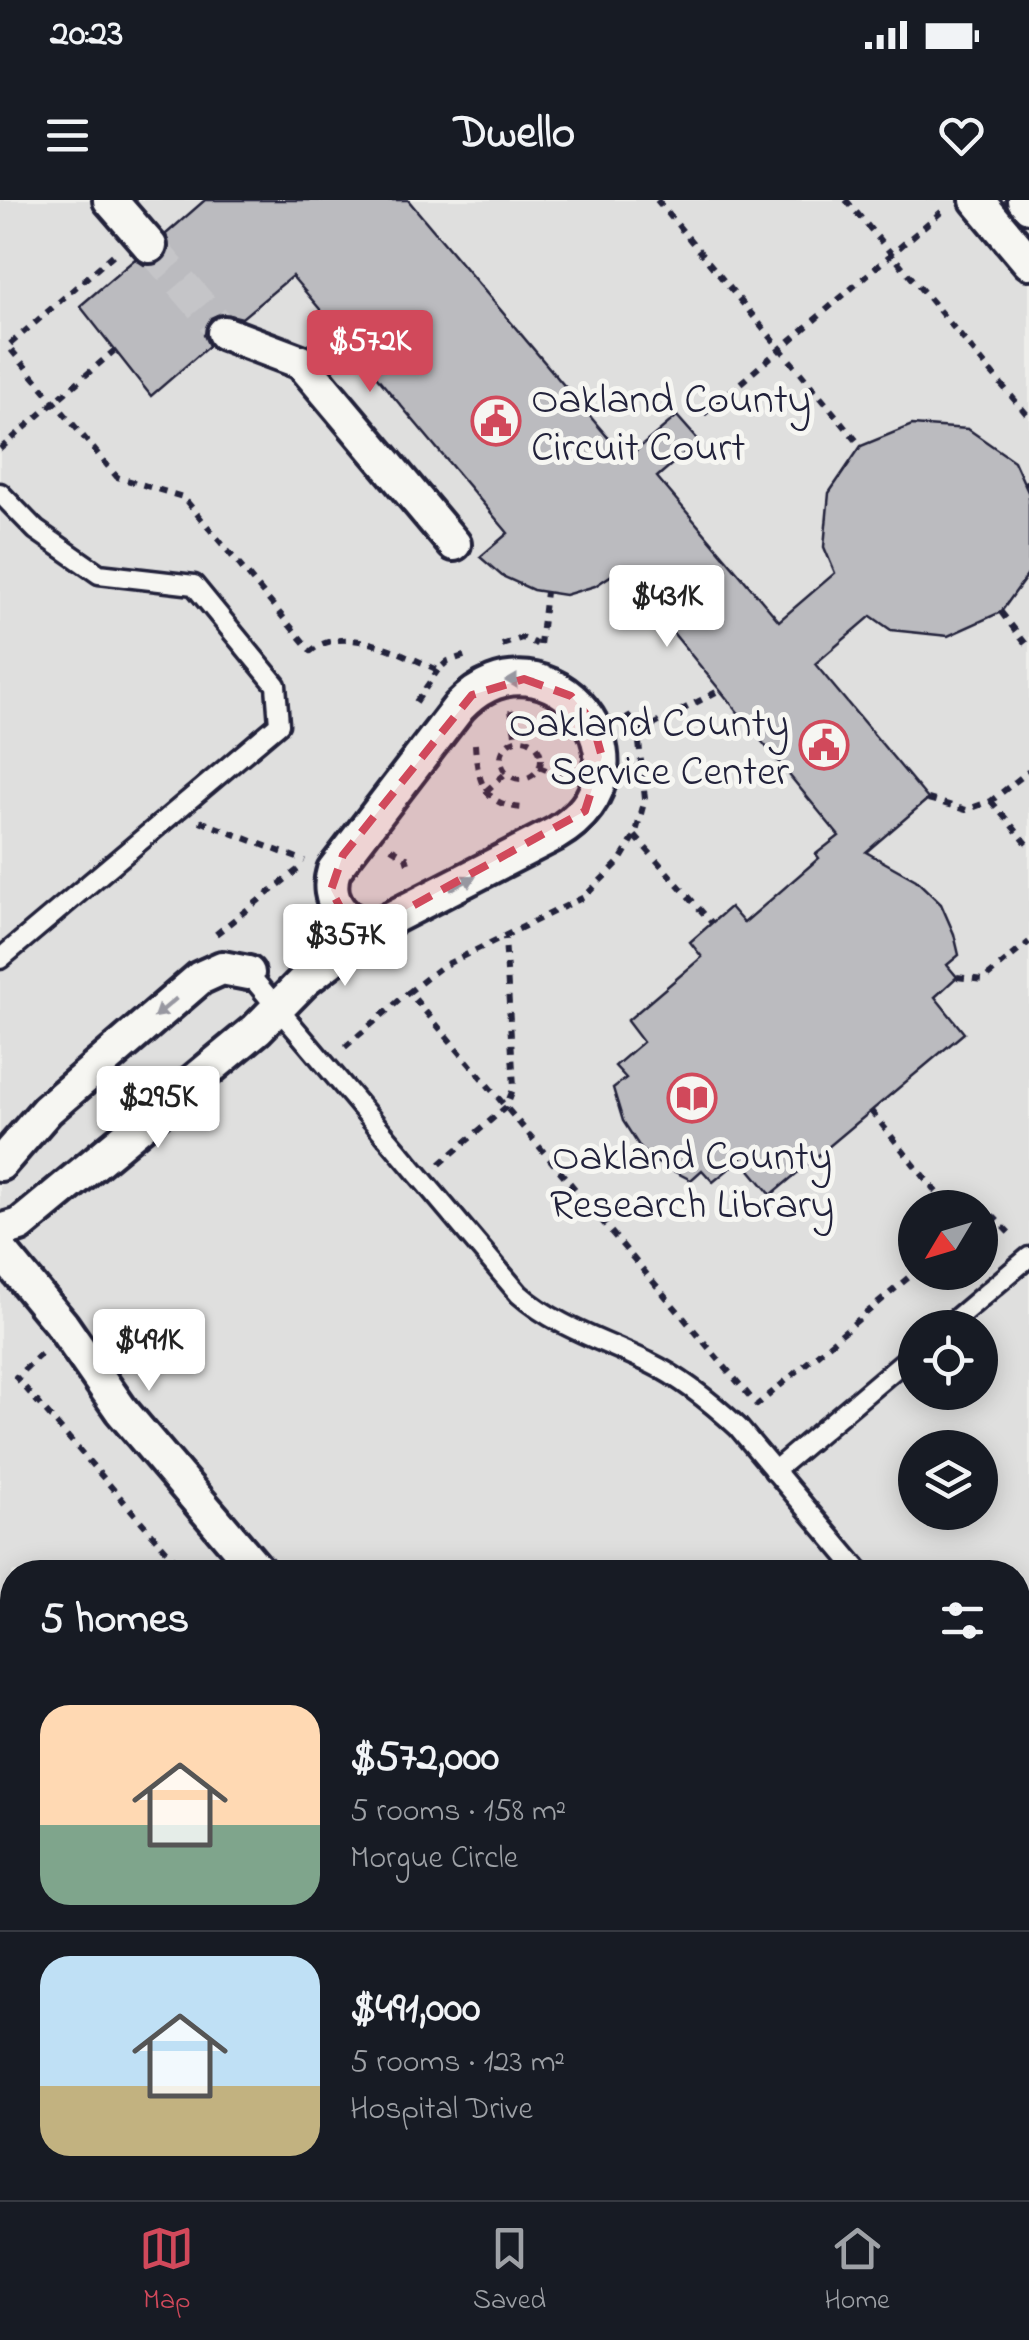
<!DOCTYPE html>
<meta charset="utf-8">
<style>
:root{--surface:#171b24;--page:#20242c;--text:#f1f3f6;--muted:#9ea1a6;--line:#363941;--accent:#d1495b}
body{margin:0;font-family:"Indie Flower",sans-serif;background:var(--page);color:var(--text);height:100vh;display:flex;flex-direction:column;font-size:38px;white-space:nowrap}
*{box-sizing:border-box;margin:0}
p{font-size:32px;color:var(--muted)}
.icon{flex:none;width:55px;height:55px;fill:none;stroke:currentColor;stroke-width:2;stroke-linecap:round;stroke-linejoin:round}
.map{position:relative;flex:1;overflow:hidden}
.details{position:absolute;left:0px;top:1360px;width:1030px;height:640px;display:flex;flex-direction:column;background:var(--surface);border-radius:40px 40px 0 0;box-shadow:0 5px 25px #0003}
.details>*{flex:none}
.needle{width:65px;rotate:232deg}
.tools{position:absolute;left:898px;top:990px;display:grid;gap:20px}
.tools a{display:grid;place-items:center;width:100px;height:100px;border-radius:50%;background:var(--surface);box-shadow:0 5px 25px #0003;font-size:50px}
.price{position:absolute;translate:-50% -85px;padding:0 22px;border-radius:10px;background:#fff;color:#222;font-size:32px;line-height:65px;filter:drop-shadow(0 2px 5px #0008)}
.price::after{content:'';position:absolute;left:50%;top:60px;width:30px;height:22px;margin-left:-15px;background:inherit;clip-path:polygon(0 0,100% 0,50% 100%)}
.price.active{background:var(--accent);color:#fff}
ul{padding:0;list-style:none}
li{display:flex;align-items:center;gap:30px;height:250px;padding:0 40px}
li+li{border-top:2px solid var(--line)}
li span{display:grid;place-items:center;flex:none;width:280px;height:200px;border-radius:30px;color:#555}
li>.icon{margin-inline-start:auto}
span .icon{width:120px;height:120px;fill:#fffc;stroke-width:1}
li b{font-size:42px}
h2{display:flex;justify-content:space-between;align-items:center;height:120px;padding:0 40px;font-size:42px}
.status{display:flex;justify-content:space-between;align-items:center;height:70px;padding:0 50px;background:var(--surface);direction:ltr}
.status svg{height:28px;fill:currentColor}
header{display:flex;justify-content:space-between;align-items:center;height:130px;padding:0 40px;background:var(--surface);font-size:45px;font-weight:800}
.dock{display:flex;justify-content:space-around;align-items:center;height:140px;border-top:2px solid var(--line);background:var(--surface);font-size:28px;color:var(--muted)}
.dock a{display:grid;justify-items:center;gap:5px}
.dock .active{color:var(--accent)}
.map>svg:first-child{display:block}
.built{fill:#dfdfde;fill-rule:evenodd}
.building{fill:#bbbbbf;stroke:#22223b;stroke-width:2.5}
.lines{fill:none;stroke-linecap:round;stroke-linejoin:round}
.minor-tunnel{stroke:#c5c5c8;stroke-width:32;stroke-dasharray:32 16;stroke-linecap:butt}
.service-casing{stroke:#22223b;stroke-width:25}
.minor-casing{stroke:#22223b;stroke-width:40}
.path{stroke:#22223b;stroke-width:6;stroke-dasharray:8 8;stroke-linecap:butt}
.service{stroke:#f6f6f2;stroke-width:18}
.minor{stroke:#f6f6f2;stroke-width:32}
.oneway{fill:#9797a0}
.marked{fill:#d1495b;fill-opacity:0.2;stroke:#d1495b;stroke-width:8;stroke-dasharray:20 12;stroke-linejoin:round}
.labels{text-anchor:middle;stroke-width:10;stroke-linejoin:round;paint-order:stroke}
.poi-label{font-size:42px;fill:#22223b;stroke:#f6f6f2;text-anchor:start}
</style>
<div class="status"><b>20:23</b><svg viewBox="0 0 49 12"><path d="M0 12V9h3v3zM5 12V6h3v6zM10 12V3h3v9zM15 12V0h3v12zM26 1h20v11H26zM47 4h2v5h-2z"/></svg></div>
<header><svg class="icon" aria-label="menu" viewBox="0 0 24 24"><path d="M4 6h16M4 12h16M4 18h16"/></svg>Dwello<svg class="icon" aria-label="heart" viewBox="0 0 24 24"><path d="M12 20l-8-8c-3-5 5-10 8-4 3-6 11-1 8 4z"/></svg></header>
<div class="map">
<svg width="1029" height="2000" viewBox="0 0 1029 2000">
<rect width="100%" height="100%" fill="#eeeeeb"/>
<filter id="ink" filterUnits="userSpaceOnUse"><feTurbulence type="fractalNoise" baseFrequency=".01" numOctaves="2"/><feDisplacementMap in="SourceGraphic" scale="20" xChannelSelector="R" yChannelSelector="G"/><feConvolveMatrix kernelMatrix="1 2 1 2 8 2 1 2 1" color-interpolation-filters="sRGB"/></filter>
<g filter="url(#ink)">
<path class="built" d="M0,0H1029V2000H0ZM915,1008H980V1072H915ZM915,1128H980V1192H915ZM915,1248H980V1312H915ZM12,1372H1018V1988H12Z"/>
<path class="building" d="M205,0H408L626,259L677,216L699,241L657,277L779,421L835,373L824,347L829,293L861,246L912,225L968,229L1014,261L1029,294V373L1001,412L948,436L891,430L871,416L815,464L928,599L866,652L916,680L941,704L954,734L959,755L947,765L957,777L935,797L964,833L771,995L741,959L713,982L702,970L691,980L652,960L641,949L623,921L613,888L626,878L615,866L643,842L627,821L702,757L690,742L730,707L744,723L819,658L816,654L839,636L621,369L595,386L565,395L533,390L502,376L480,357L508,333L292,76L242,118L222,113L211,118L204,135L209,146L151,196L80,106L135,59L144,65L162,62L169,52L166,34Z"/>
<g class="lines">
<path class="minor-tunnel" d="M150,46L224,133"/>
<g class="service-casing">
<g id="service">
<path d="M0,293L36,330L99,374L194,385L276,485L279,524L0,759"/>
<path d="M248,773L519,1094C556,1127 605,1141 650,1163C683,1179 711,1202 738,1227L860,1372"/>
<path d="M945,1128L1029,1057"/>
<path d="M774,1271L915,1152"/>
<path d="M0,1641L12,1630"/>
<path d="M779,1988L790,2000"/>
</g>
</g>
<g class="minor-casing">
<g id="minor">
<path d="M110,0L150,46"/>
<path d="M977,0L1029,62"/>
<path d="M1024,0L1029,6"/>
<path d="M224,133L301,162L454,344"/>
<path d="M0,964L47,910L200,778L222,768L248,773"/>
<path d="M0,1031L20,1025L257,829L305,780L376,726L555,634C670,567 546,415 459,507L334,670C324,701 344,726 376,726"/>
<path d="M0,1050L62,1125L121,1210L259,1372"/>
<path d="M1018,1518L1029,1508"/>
<path d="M548,2000L557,1988"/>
</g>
</g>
<g class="path">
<path d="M657,0L861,246"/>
<path d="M846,0L1029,217"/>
<path d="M113,55L8,146L117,277L183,297L311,451C345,423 402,454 438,470L448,461L470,454"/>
<path d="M704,214L947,7"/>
<path d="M0,249L115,150"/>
<path d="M1024,284L1029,282"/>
<path d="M1001,412L1029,448"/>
<path d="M502,445L522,438L537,444"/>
<path d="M540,445L546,392"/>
<path d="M416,502L438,470"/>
<path d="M511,510L516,540"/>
<path d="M627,514L638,533L645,599L635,636L619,662L584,697L441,767L409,792L757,1205L915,1072"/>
<path d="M638,533L720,490"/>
<circle cx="521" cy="559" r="20"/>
<path d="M475,544C477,581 484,607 526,608"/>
<path d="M539,567L566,578"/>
<path d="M486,591L506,573"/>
<path d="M928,599L966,610L991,601L1029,571"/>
<path d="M991,601L1029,646"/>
<path d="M200,621L305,661"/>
<path d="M635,636L712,723"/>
<path d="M391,648L406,657L410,670"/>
<path d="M216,734L300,668"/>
<path d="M957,777L983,780L1029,742"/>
<path d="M345,847L409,792"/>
<path d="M871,911L949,1008"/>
<path d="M440,964L506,907L514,887L505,738"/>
<path d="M980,1017L988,1011L1014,1038"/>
<path d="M41,1154L16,1177L185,1372"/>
<path d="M1018,1589L1029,1579"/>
<path d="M1018,1613L1029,1626"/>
<path d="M1018,1815L1029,1817"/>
<path d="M0,1919L12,1934"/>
<path d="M61,1988L72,2000"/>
<path d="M433,1988L444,2000"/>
<path d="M958,1988L1029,1994"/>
<path d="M353,2000L357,1988"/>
<path d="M485,2000L494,1988"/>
</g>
<use href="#service" class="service"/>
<use href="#minor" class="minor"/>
</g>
<defs><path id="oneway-solid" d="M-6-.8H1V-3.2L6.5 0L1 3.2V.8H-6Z" transform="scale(2.5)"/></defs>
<g class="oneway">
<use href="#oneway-solid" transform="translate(520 481) rotate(-180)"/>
<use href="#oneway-solid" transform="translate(463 683) rotate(-28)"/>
<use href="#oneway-solid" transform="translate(165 808) rotate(140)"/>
</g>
</g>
<path class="marked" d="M524,479L571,496L592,521L602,557L585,611L376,726L346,718L331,690L343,655L472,495Z"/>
<defs>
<g id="civic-ring" transform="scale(2.5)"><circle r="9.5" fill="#f6f6f2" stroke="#d1495b" stroke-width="1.5"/><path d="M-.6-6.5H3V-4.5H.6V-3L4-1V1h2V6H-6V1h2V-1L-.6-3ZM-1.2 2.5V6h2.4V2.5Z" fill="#d1495b"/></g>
<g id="library-ring" transform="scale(2.5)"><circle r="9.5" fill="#f6f6f2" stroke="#d1495b" stroke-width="1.5"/><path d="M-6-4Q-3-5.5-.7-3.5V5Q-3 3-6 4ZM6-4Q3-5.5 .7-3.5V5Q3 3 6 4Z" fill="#d1495b"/></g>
</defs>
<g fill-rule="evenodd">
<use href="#civic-ring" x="496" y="221"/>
<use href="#civic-ring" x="824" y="545"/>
<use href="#library-ring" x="692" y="898"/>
</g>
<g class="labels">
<g class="poi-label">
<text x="531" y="212">Oakland County<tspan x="531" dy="48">Circuit Court</tspan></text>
<text x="789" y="536" text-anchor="end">Oakland County<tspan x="789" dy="48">Service Center</tspan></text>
<text x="692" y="969" text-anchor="middle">Oakland County<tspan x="692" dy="48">Research Library</tspan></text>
</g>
</g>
</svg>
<div class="tools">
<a><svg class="needle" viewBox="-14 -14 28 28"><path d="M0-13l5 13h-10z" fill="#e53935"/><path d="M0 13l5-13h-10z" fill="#9ea1a6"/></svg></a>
<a><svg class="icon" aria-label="locate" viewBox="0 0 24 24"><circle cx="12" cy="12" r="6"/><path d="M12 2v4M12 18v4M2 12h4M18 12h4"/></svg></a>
<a><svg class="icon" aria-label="layers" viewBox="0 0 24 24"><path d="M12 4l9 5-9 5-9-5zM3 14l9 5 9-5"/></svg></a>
</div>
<b class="price active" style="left:370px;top:195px">$572K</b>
<b class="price" style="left:667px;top:450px">$431K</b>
<b class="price" style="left:345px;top:789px">$357K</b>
<b class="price" style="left:158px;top:951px">$295K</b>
<b class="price" style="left:149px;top:1194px">$491K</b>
<section class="details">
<h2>5 homes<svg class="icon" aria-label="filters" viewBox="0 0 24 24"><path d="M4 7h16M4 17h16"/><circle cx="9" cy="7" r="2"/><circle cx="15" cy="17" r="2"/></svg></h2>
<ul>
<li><span style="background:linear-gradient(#ffd9b3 60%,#7fa58c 0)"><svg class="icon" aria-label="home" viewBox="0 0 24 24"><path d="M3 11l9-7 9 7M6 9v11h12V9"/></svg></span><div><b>$572,000</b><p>5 rooms · 158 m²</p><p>Morgue Circle</p></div></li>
<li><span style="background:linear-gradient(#bfe0f5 65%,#c2b280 0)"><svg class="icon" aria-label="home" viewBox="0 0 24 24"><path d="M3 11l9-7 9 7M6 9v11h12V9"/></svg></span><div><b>$491,000</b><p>5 rooms · 123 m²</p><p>Hospital Drive</p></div></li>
</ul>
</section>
</div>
<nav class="dock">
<a class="active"><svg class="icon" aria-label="map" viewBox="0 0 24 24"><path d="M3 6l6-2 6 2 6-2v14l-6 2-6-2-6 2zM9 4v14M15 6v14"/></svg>Map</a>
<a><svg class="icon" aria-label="saved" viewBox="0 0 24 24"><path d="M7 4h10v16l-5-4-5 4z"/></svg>Saved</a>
<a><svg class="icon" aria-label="home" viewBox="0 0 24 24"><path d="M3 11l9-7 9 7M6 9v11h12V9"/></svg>Home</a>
</nav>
